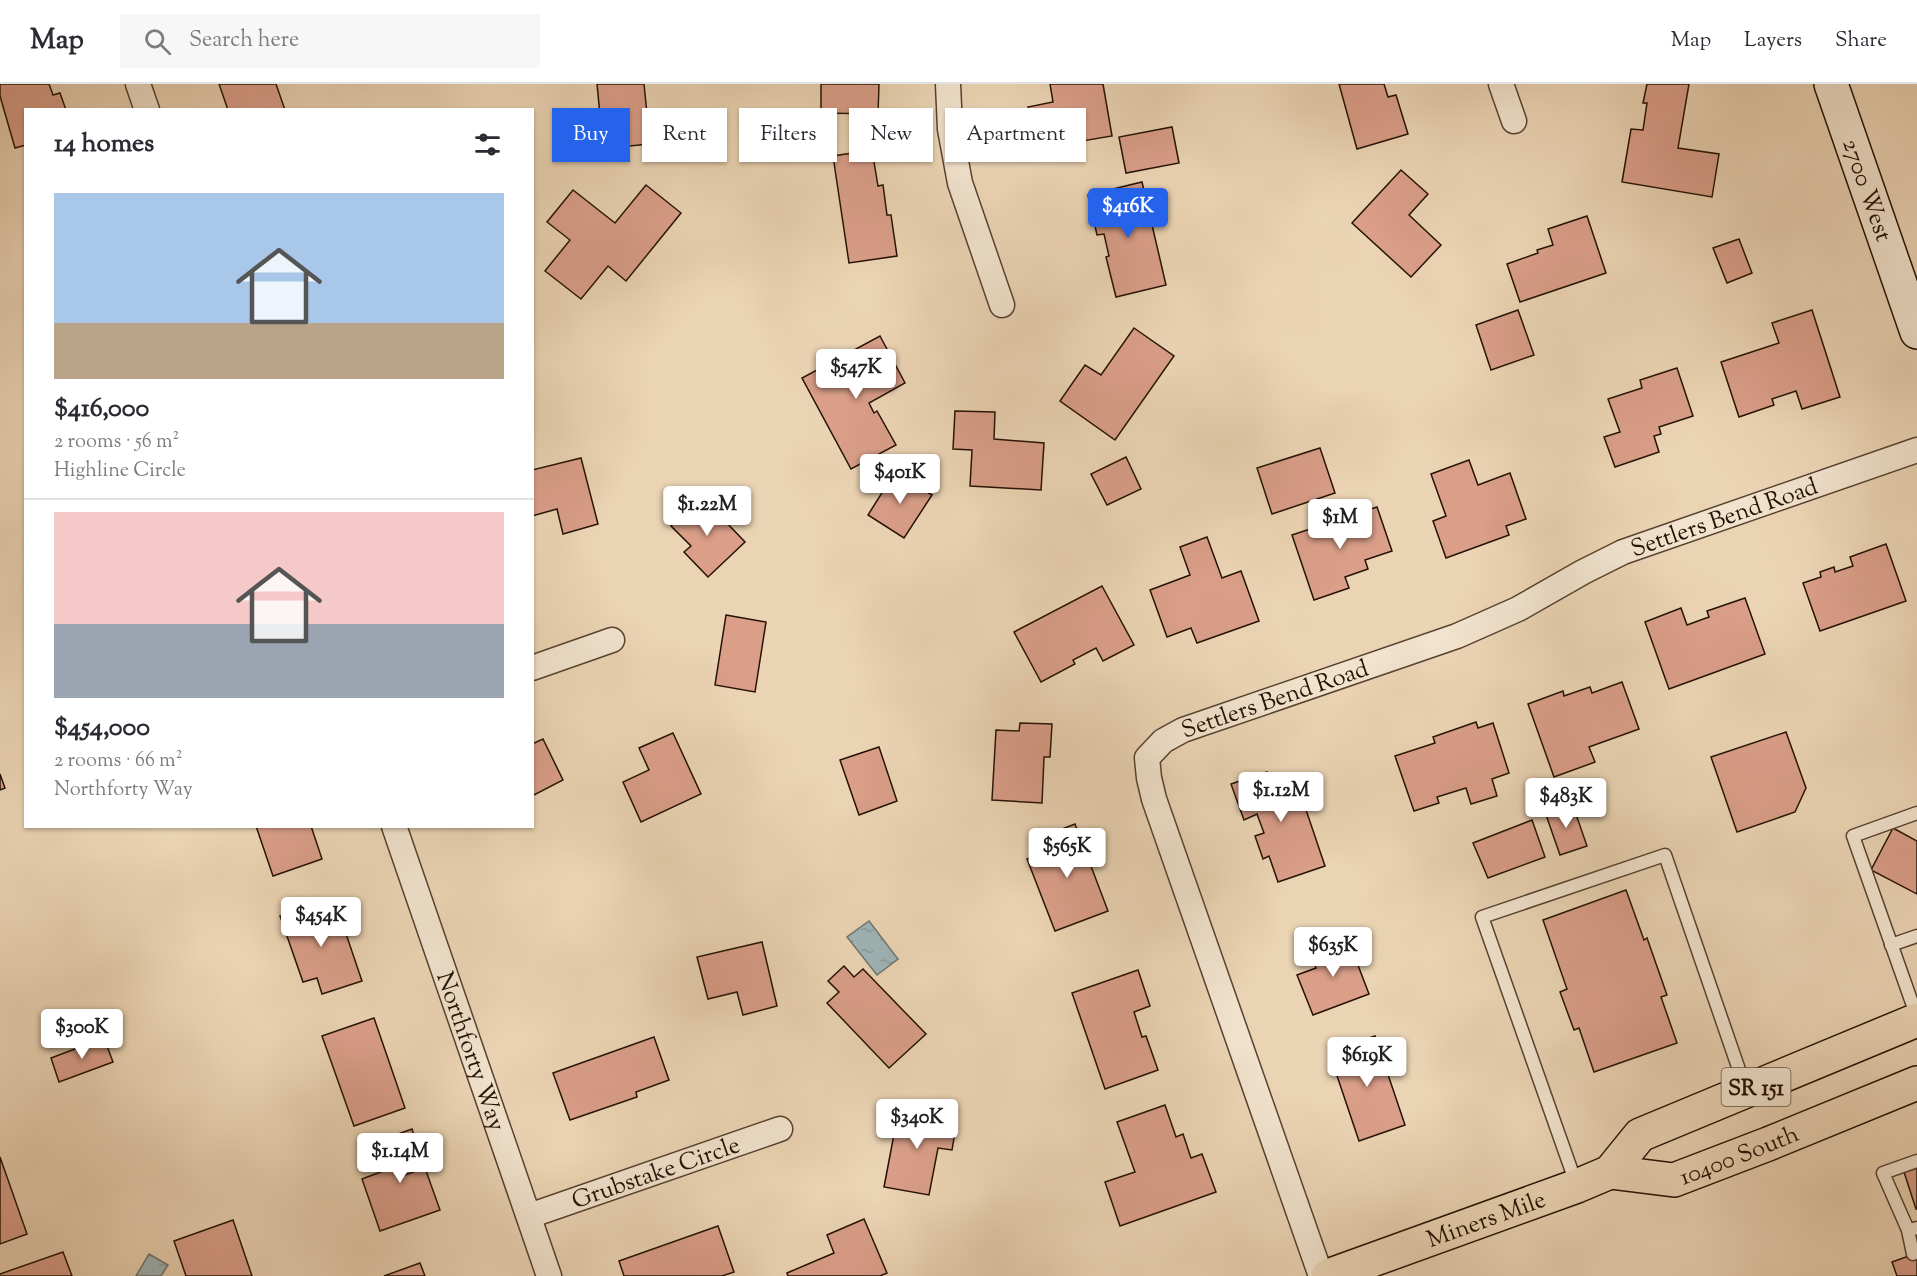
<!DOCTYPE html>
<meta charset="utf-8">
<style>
:root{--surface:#fff;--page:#f7f7f7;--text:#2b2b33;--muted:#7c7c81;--line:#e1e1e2;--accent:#2563eb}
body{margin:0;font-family:"Sorts Mill Goudy",serif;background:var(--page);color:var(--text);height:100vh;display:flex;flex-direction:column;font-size:22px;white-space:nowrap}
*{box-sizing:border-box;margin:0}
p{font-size:20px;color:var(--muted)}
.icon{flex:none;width:33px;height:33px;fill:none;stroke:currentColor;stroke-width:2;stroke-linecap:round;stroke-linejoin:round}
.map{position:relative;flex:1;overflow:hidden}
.sheet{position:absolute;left:24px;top:24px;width:510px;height:720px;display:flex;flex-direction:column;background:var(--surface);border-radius:0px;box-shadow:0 2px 4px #0004}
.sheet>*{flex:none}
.guide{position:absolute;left:552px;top:24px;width:570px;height:54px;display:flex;gap:12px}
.price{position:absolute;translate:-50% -51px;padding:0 14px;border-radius:6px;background:#fff;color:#222;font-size:20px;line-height:39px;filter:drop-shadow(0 2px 3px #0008)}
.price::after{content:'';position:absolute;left:50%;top:36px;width:18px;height:14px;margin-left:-9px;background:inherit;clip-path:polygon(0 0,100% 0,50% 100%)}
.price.active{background:var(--accent);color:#fff}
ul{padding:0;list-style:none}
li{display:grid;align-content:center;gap:12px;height:318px;padding:0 30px}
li+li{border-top:2px solid var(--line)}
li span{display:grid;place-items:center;height:186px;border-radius:0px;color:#555}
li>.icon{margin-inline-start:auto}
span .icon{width:108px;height:108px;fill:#fffc;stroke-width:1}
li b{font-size:26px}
h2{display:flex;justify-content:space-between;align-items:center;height:72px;padding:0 30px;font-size:26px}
.pill{padding:0 21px;border-radius:0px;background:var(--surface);box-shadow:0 2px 4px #0004;font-size:21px;line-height:54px}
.pill.active{background:var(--accent);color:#fff}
header{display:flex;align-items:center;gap:36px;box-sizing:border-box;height:84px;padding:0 30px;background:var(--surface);border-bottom:2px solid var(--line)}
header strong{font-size:28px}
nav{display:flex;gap:33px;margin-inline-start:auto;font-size:21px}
.search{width:420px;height:54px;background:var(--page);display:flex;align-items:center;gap:15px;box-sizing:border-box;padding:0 21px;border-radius:0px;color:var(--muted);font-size:22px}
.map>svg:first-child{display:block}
.water{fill:url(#water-ripples);stroke:#6e7471;stroke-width:1.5}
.building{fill:#da9e89;stroke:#241204;stroke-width:1.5}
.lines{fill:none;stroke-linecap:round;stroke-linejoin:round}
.lane-casing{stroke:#564230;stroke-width:15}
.street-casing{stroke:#564230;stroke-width:27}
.secondary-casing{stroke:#241204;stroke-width:36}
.primary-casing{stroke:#241204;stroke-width:36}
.lane{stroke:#f2e3ce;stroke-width:12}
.street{stroke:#f2e3ce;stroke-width:24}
.secondary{stroke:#f2e3ce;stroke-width:33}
.primary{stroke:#ebd4b4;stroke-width:33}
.labels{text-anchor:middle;stroke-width:5;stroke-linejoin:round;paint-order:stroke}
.shield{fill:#f2e3ce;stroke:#625141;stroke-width:1.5}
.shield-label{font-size:22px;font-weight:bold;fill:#241204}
.street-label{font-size:24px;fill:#241204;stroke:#f2e3ce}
</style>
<header>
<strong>Map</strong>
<div class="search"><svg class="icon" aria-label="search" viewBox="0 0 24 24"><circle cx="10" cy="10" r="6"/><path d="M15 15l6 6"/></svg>Search here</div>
<nav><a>Map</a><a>Layers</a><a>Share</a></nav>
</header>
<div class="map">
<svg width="1917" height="1192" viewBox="0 0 1917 1192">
<defs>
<pattern id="water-ripples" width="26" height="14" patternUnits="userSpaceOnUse" patternTransform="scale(1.5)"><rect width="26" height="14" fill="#9fb5b9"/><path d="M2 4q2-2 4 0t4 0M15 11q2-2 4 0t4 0" fill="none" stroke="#899b9d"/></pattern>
</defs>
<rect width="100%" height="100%" fill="#ebd4b4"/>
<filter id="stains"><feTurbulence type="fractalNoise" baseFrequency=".00333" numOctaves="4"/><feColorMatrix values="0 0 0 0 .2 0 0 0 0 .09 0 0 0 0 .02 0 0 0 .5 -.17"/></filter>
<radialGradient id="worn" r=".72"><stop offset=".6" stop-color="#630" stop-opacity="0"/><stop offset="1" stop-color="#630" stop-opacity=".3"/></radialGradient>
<g class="water">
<path d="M869,837L898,875L877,891L847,853Z"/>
<path d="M149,1170L168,1181L161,1192H136Z"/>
</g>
<g class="building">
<path d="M0,0H49L53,11L60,9L66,26H26V61L15,64L0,12Z"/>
<path d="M219,0H276L285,26H228Z"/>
<path d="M597,0H644L650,60L608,64L605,30L600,31Z"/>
<path d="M821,0H879L878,30L821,29Z"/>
<path d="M1050,0H1103L1112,52L1035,65L1028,23L1053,18Z"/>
<path d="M1339,0H1384L1388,13L1396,11L1408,50L1357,65Z"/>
<path d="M1647,0H1689L1678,64L1719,70L1712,113L1622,98L1631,45L1643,46L1647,19H1643Z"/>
<path d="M1172,43L1179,79L1126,89L1119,53Z"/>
<path d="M872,66L878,102L883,101L887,131H891L897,172L849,179L833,72Z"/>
<path d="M1401,86L1428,110L1409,131L1441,161L1411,193L1352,139Z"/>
<path d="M1142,98L1166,201L1116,213L1106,173L1109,172L1104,150L1097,151L1088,111Z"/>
<path d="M646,101L681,129L626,197L608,182L581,215L545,187L570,156L547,138L573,106L615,139Z"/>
<path d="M1587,132L1606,189L1520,218L1507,180L1538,169L1537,166L1553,161L1548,145Z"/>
<path d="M1739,155L1752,189L1727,199L1713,164Z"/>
<path d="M1518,226L1534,271L1491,286L1476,241Z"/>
<path d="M1812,226L1840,313L1802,325L1796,307L1772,315L1774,321L1739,333L1721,278L1779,259L1772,239Z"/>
<path d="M1134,244L1174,272L1115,356L1060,317L1085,281L1101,291Z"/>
<path d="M880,252L905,299L869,319L874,329L877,327L896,361L851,385L802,294Z"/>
<path d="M1677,284L1693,332L1659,343L1661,350L1654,352L1659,368L1615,383L1604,353L1620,348L1608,315L1642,304L1640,296Z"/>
<path d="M955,327L995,328L994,355L1044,359L1041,406L970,402L972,366L953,365Z"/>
<path d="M1320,364L1335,409L1272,430L1257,384Z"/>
<path d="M1126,373L1141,405L1107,421L1091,390Z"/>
<path d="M581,374L598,440L563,450L557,425L532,432V386Z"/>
<path d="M1469,376L1478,401L1510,389L1526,435L1506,442L1509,451L1446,474L1433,437L1446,432L1431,390Z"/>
<path d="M895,388L932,411L904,454L868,431Z"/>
<path d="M702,413L745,458L708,493L684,468L691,462L671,442Z"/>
<path d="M1377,423L1392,467L1365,476L1368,485L1345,493L1349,504L1314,516L1292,451Z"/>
<path d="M1207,453L1222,494L1241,487L1259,537L1197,559L1191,544L1167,553L1150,506L1190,491L1180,463Z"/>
<path d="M1886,460L1906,517L1820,547L1803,499L1821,493L1820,488L1834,483L1835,488L1853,482L1850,473Z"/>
<path d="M1102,502L1134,561L1103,577L1096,564L1073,576L1075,580L1041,598L1014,548Z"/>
<path d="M1745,514L1765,570L1669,605L1645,538L1681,524L1687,541L1709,533L1707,527Z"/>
<path d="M726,531L766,538L755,608L715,601Z"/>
<path d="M1622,598L1639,645L1589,663L1595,678L1554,693L1528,620L1563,607L1564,612L1590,603L1592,609Z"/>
<path d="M1476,638L1478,644L1493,639L1509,689L1492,695L1497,712L1471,720L1466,704L1437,713L1439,719L1414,727L1395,672L1435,659L1433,653Z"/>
<path d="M1020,639L1052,640L1050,673H1044L1042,719L992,716L996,646L1019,647Z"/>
<path d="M1786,648L1806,704L1795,728L1737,748L1711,673Z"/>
<path d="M673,649L701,710L641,738L623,698L649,686L639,664Z"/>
<path d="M543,655L563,696L532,712V660Z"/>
<path d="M879,663L897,717L859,731L840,676Z"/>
<path d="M1267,688L1271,699L1299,689L1307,712L1302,714L1325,782L1278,798L1269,772L1263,775L1255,752L1264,749L1257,730L1244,736L1231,700Z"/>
<path d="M0,690L5,704L0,706Z"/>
<path d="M1572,719L1587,762L1560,771L1545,728Z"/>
<path d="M1532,736L1545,773L1488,794L1473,759Z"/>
<path d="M1075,740L1108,827L1055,847L1027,775L1047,767L1041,753Z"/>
<path d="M256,742H311L322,775L273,792Z"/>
<path d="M1893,744L1917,757V810L1871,786Z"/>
<path d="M1626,806L1644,856L1647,854L1667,911L1661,913L1677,959L1594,988L1579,944L1574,946L1560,908L1567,905L1543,836Z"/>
<path d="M324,817L332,842L342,838L362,897L322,910L317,894L303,898L280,832Z"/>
<path d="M1348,855L1369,910L1313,931L1297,891L1316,884L1309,867Z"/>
<path d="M762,858L777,922L743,931L737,908L708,915L697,873Z"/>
<path d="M844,882L854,893L863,885L926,950L889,984L827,919L839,908L828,897Z"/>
<path d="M1138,886L1150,922L1134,928L1142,953L1146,952L1158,986L1105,1005L1072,909Z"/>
<path d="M374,934L405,1024L354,1042L322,952Z"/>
<path d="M1375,952L1405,1041L1359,1057L1329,968Z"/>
<path d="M654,953L669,996L636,1008L637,1013L570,1036L553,989Z"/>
<path d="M104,954L113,978L59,998L51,974Z"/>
<path d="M1165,1021L1176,1053L1183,1050L1191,1074L1202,1070L1216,1108L1120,1142L1105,1098L1135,1088L1117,1038Z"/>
<path d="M899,1024L957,1036L952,1066L938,1064L929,1111L884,1103Z"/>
<path d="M412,1045L424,1081L398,1090L399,1093L425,1084L440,1126L380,1147L362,1095L386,1086L376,1058Z"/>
<path d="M0,1073L27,1150L0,1160Z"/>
<path d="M1917,1084V1125H1916L1904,1088Z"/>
<path d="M864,1135L887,1189L880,1192H788L787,1189L834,1169L827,1151Z"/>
<path d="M233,1136L252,1192H186L174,1157Z"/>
<path d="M718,1142L734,1188L722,1192H624L619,1177Z"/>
<path d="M63,1168L72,1192H0V1190Z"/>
<path d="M1917,1169V1192H1897L1892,1178Z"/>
<path d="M420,1179L425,1192H384Z"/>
</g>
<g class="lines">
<g class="lane-casing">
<g id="lane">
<path d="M1917,729L1853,752L1917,933"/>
<path d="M1891,861L1917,852"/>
<path d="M1917,1077L1883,1089L1908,1146L1917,1144"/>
<path d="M1577,1102L1482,833L1665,771L1746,1006"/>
<path d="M1908,1146L1913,1170"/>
</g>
</g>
<g class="street-casing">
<g id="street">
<path d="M138,0L147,26"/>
<path d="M948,0L950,45L960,99L1002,221"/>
<path d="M1501,0L1514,37"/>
<path d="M532,584L612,556"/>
<path id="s1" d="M394,742L549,1192"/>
<path id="s2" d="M529,1132L780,1045"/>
<path id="s3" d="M1321,1192L1154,715L1149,694L1147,674L1163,657L1183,646L1457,552L1518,525L1583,488L1623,468L1917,366"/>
</g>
</g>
<g class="secondary-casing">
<g id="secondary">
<path id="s4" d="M1831,0L1917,248"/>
</g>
</g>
<g class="primary-casing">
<g id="primary">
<path id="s5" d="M1610,1088L1674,1096L1768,1060L1917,999"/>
<path id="s6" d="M1328,1192L1577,1102L1610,1088L1640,1051L1917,936"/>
</g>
</g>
<use href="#lane" class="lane"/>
<use href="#street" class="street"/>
<use href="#secondary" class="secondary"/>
<use href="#primary" class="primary"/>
</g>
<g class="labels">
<rect class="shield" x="1721.5" y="984" width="69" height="38" rx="4.5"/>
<g class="shield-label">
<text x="1756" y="1011">SR 151</text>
</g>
<g class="street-label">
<text dy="8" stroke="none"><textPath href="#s4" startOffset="112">2700 West</textPath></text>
<text dy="8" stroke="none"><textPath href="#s3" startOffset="1176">Settlers Bend Road</textPath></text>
<text dy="8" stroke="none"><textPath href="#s3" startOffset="690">Settlers Bend Road</textPath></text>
<text dy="8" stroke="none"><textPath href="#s1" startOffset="238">Northforty Way</textPath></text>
<text dy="8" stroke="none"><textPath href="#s5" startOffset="134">10400 South</textPath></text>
<text dy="8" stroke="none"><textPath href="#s2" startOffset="134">Grubstake Circle</textPath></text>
<text dy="8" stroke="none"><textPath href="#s6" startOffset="168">Miners Mile</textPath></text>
</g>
</g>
<rect width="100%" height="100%" filter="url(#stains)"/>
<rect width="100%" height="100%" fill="url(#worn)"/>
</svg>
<b class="price active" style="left:1128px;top:155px">$416K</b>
<b class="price" style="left:856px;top:316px">$547K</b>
<b class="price" style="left:900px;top:421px">$401K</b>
<b class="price" style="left:707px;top:453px">$1.22M</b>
<b class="price" style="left:1340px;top:466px">$1M</b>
<b class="price" style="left:1281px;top:739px">$1.12M</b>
<b class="price" style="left:1566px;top:745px">$483K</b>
<b class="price" style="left:1067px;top:795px">$565K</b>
<b class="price" style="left:321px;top:864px">$454K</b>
<b class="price" style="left:1333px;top:894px">$635K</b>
<b class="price" style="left:82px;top:976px">$300K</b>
<b class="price" style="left:1367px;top:1004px">$619K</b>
<b class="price" style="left:917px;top:1066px">$340K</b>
<b class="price" style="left:400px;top:1100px">$1.14M</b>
<div class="guide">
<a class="pill active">Buy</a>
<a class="pill">Rent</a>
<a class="pill">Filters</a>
<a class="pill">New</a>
<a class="pill">Apartment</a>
</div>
<section class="sheet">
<h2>14 homes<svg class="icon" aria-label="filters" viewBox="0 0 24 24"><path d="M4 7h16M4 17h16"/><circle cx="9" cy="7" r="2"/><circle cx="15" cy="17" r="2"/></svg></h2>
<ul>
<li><span style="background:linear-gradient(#a9c7e8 70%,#b9a48a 0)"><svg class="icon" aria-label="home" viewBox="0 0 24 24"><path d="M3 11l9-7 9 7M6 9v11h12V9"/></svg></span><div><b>$416,000</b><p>2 rooms · 56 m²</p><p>Highline Circle</p></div></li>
<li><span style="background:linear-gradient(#f6c9c9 60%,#9aa5b1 0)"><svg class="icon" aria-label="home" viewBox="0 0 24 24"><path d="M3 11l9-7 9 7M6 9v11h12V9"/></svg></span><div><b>$454,000</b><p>2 rooms · 66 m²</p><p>Northforty Way</p></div></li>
</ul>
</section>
</div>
